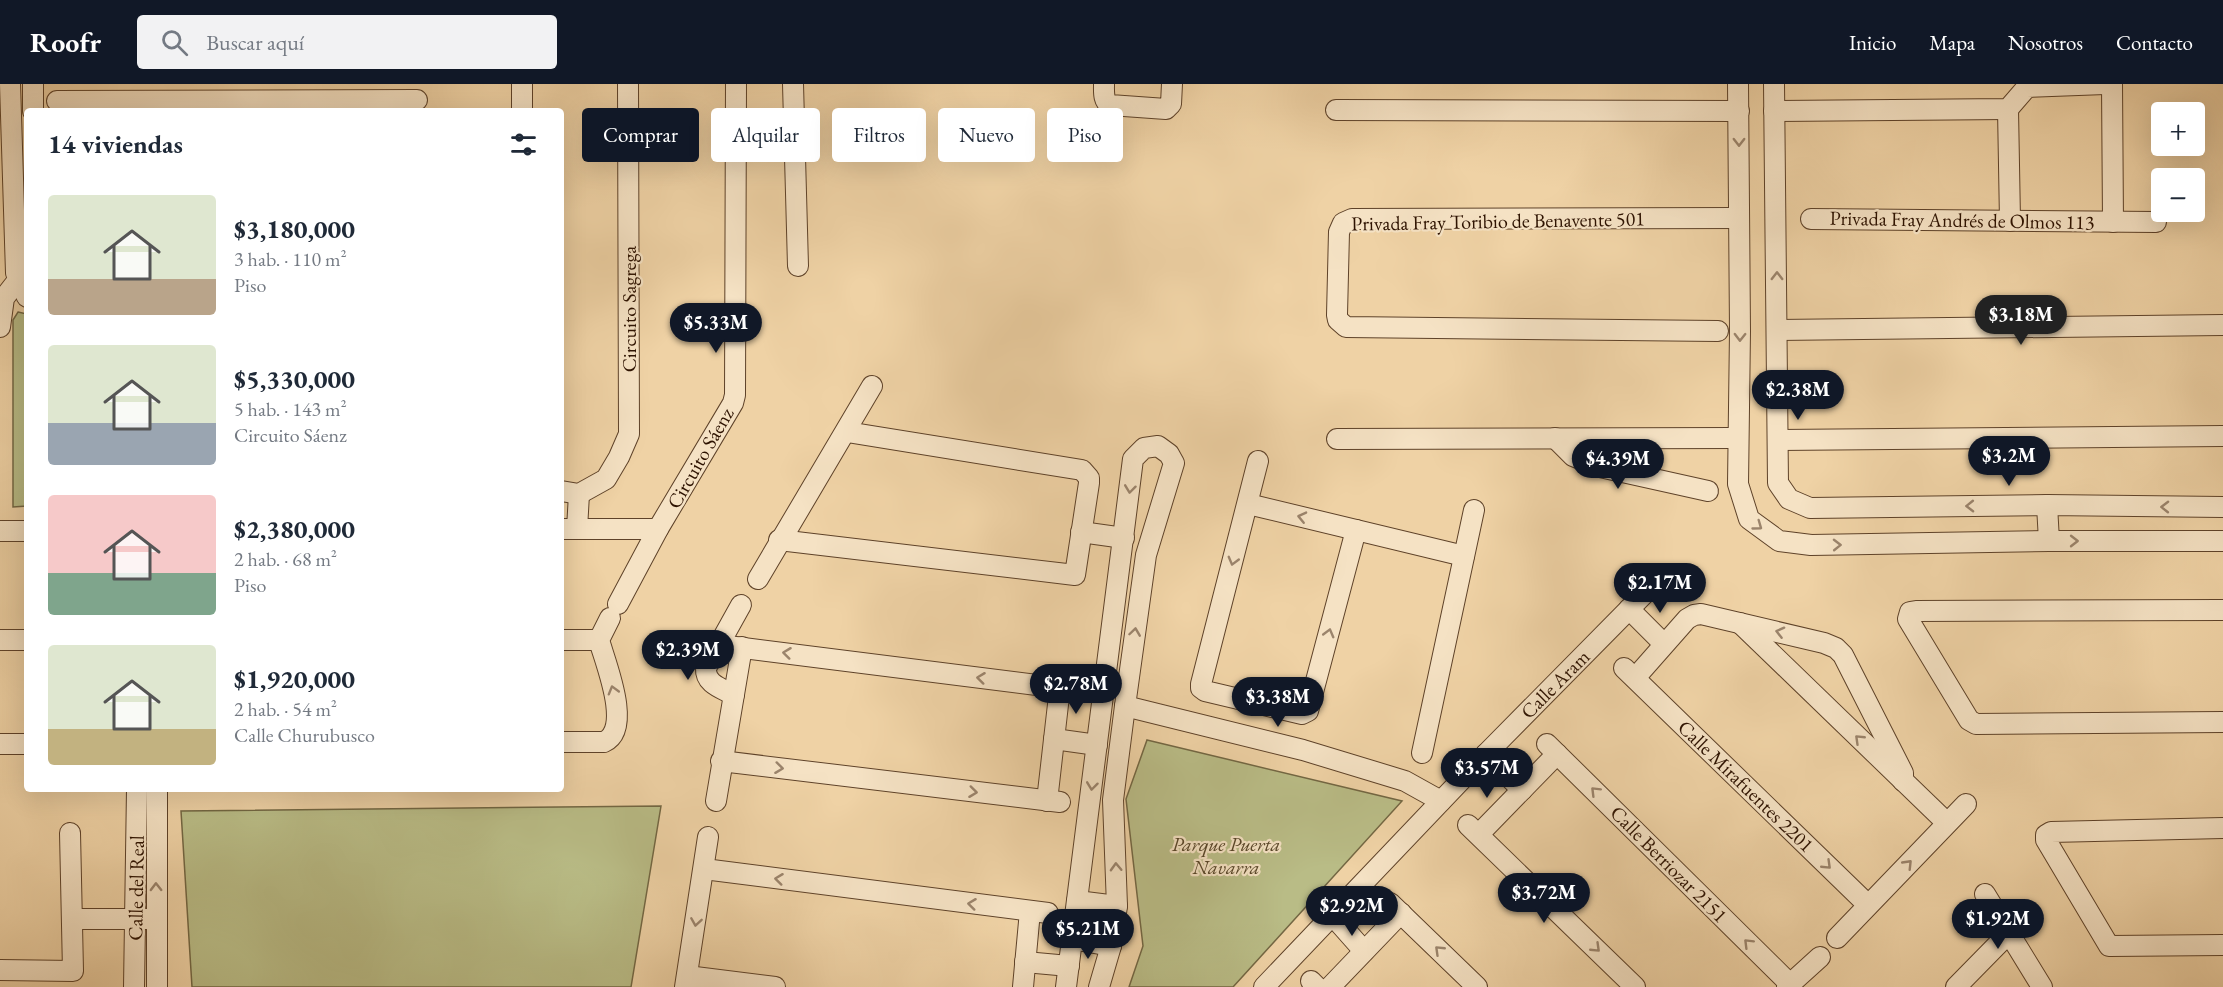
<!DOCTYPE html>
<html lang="es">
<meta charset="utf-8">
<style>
:root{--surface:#fff;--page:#f2f2f3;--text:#1f2937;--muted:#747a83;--accent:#111827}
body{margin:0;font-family:"EB Garamond",serif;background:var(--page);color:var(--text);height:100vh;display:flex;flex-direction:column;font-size:22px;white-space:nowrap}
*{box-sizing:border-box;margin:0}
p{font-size:20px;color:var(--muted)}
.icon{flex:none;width:33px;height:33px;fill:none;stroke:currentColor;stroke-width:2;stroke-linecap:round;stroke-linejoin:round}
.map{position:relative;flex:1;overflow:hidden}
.drawer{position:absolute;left:24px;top:24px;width:540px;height:684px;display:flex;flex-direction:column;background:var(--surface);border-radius:6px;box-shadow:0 6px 24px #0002}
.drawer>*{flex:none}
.top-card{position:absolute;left:582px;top:24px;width:570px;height:54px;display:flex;gap:12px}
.tools{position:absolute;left:2151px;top:18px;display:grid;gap:12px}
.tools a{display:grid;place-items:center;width:54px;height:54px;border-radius:6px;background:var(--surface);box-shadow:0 6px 24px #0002;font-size:30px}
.price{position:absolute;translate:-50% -51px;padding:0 14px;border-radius:21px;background:var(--accent);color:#fff;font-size:20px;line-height:39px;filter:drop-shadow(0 2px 3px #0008)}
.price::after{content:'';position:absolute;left:50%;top:36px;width:18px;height:14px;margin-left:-9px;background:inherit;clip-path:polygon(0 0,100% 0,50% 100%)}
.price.current{background:#222;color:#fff}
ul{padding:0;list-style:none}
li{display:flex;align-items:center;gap:18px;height:150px;padding:0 24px}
li span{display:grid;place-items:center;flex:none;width:168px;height:120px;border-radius:6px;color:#555}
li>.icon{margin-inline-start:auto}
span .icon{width:72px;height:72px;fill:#fffc;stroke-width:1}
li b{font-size:26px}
h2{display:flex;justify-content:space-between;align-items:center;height:72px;padding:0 24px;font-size:26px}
.tag{padding:0 21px;border-radius:6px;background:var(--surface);box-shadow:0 6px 24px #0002;font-size:21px;line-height:54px}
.tag.current{background:var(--accent);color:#fff}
header{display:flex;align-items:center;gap:36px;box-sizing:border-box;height:84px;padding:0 30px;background:var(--accent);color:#fff}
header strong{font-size:28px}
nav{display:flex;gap:33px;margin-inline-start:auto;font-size:21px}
.search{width:420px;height:54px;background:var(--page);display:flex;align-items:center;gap:15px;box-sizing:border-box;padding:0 21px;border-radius:6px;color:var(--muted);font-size:22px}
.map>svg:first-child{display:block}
.green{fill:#b9bc86;stroke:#736743;stroke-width:1.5}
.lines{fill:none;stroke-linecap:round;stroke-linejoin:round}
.minor-casing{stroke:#5e4229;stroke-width:22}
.minor{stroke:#f5e2c4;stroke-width:20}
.oneway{stroke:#9b846c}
.labels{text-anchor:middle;stroke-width:4.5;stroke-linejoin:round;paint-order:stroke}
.street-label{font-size:20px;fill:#2d1200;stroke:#f5e2c4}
.park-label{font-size:20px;font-style:italic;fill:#574528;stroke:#f5e2c4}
</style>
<header>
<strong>Roofr</strong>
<div class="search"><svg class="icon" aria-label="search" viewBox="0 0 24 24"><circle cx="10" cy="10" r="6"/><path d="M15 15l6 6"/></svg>Buscar aquí</div>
<nav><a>Inicio</a><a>Mapa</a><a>Nosotros</a><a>Contacto</a></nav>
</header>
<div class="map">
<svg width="2223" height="903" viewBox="0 0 2223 903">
<rect width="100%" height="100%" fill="#efd2a5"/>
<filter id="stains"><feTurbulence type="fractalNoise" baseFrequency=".00333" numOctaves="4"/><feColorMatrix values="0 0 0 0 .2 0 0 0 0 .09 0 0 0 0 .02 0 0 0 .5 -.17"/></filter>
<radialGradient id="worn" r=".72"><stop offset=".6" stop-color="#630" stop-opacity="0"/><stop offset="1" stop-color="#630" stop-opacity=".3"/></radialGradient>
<g class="green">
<path d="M18,228L27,230V422L13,423V236Z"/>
<path d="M1147,656L1402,717L1233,903H1129L1143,862L1126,715Z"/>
<path d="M661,722L631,903H192L181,727Z"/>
</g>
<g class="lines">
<g class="minor-casing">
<g id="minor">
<path d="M10,0L16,189L27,213"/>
<path d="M522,0V27"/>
<path d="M793,0L798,182"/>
<path d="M1104,0C1104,8 1103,17 1110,21L1166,25L1171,20L1172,0"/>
<path d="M1738,0L1740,247L1738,400L1749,435L1779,457L1811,461L2049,457H2223"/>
<path d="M1774,0L1778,399L1789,415L1810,424L2047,421L2223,423"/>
<path d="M2112,0L2113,138"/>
<path d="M57,17L417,16"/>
<path d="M2008,25L2010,137"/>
<path d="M1336,26L1739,27"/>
<path d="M33,27V0"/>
<path d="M1774,27L2008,25L2027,3L2105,0"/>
<path d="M1811,135L2156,138"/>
<path d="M0,243L4,214L18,196"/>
<path d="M1778,246L2223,241"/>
<path d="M1718,247L1346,243L1338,236L1337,231L1339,148L1343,139L1352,135L1739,134"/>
<path d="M1555,354L1573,372L1600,383L1708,407"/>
<path d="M1337,355L1738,354"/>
<path d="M1779,356L2223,352"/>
<path d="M1258,377L1201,600V604L1205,607L1302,630L1308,627L1356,446"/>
<path d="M561,407L579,410L606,395L619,373L629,350L628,0"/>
<path d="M1248,420L1464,472"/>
<path d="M2047,421L2049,457"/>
<path d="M561,445H658"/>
<path d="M577,445L579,410"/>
<path d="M0,447H27"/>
<path d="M1081,448L1124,454"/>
<path d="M779,456L1075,491L1089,399V394L1082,386L847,348"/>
<path d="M758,495L872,302"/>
<path d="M618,520L658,445L733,319L735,311L736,0"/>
<path d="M1629,525L1664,560"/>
<path d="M2223,526L1916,527L1910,528L1908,535L1969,636L1976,640L2223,638"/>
<path d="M1740,539L1947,739"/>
<path d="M0,556H27"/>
<path d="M561,556H599"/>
<path d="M720,561L1076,606"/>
<path d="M1624,584L1868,821"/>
<path d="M1635,594L1687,535L1694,531L1701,530L1824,559L1836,564L1843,571L1899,681L1903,689V697"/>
<path d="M734,611C721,604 705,600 706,584L741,521"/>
<path d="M1125,622L1303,666L1405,697L1441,717"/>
<path d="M1054,655L1097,661"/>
<path d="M561,658H604C633,645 605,578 599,556L610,534"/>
<path d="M0,660H27"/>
<path d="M1547,660L1790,900"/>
<path d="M1422,669L1474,426"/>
<path d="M1486,670L1522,706"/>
<path d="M721,677L1060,718"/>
<path d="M157,705V903"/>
<path d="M716,717L742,563"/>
<path d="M1047,717L1060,603"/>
<path d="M1468,741L1635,903"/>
<path d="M2223,744L2051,748L2046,751V756L2109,862L2223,861"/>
<path d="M1479,750L1557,670"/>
<path d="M704,785L1048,829"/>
<path d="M1985,810L2042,903"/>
<path d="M1077,817L1117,822"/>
<path d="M1390,819L1477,903"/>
<path d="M1333,832L1364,867"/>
<path d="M72,835H147"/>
<path d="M1837,854L1966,720"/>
<path d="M1072,855L1111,862"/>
<path d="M1025,878L1069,882"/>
<path d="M0,886L73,887L70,749"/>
<path d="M687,892L775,903"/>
<path d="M1311,897L1317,903"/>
<path d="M134,903L137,705"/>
<path d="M685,903L708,753"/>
<path d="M1023,903L1030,827"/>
<path d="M1066,903L1133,375L1144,364L1158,362L1169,370L1174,379L1146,471L1125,622L1113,716L1117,822L1111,862L1099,903"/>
<path d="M1264,903L1486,670L1647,507"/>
<path d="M1330,903L1401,829"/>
<path d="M1787,903L1820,873"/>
<path d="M1956,903L2009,849"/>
</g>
</g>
<use href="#minor" class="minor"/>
</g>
<defs><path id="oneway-chevron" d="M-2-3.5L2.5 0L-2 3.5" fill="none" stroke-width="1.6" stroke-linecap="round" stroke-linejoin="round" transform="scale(1.5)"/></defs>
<g class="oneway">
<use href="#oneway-chevron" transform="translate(1739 58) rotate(90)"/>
<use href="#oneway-chevron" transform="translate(1777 192) rotate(-90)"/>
<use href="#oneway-chevron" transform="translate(1740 253) rotate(91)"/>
<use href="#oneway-chevron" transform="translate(1130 405) rotate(97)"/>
<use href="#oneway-chevron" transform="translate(1970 422) rotate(179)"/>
<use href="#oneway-chevron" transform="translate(2165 423) rotate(-179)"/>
<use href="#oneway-chevron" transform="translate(1302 433) rotate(-167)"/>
<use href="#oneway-chevron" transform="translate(1758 442) rotate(36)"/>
<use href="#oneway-chevron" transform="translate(2074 457)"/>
<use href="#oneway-chevron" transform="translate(1837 461) rotate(-1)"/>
<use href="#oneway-chevron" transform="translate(1233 477) rotate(105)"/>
<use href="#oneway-chevron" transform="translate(1135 548) rotate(-82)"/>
<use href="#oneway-chevron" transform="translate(1780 548) rotate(-166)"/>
<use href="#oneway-chevron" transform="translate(1329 549) rotate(-75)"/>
<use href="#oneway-chevron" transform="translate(787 569) rotate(-173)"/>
<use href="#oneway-chevron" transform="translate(981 594) rotate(-173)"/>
<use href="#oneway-chevron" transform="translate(613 606) rotate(-106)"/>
<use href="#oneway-chevron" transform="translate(1859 655) rotate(-136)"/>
<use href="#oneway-chevron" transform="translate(779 684) rotate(7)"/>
<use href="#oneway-chevron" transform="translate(1092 702) rotate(97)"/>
<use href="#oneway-chevron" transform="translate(1595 707) rotate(-135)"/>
<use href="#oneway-chevron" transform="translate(973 708) rotate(7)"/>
<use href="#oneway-chevron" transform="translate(1908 780) rotate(-46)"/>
<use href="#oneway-chevron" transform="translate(1827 781) rotate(44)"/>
<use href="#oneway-chevron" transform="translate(1116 783) rotate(-92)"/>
<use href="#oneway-chevron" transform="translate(779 795) rotate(-173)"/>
<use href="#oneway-chevron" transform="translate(156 803) rotate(-91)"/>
<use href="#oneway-chevron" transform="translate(972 820) rotate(-173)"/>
<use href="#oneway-chevron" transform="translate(696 838) rotate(99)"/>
<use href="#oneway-chevron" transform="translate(1748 859) rotate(-135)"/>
<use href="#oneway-chevron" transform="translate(1596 864) rotate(44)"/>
<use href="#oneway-chevron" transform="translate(1439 866) rotate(-136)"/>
</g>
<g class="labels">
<g class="street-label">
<text transform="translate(1962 136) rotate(1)" y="7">Privada Fray Andrés de Olmos 113</text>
<text transform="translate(1498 137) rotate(-1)" y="7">Privada Fray Toribio de Benavente 501</text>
<text transform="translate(629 225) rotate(-90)" y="7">Circuito Sagrega</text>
<text transform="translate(700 374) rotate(-60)" y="7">Circuito Sáenz</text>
<text transform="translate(1555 600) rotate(-45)" y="7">Calle Aram</text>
<text transform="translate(1746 702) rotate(44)" y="7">Calle Mirafuentes 2201</text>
<text transform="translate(1669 780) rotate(45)" y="7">Calle Berriozar 2151</text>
<text transform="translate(136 804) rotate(-89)" y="7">Calle del Real</text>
</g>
<g class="park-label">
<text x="1226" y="767">Parque Puerta<tspan x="1226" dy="23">Navarra</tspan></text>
</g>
</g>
<rect width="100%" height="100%" filter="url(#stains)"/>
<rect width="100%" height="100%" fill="url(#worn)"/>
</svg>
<div class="tools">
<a>+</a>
<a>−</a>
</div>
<b class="price current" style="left:2021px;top:262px">$3.18M</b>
<b class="price" style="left:716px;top:270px">$5.33M</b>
<b class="price" style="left:1798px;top:337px">$2.38M</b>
<b class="price" style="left:2009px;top:403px">$3.2M</b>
<b class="price" style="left:1618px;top:406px">$4.39M</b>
<b class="price" style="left:1660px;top:530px">$2.17M</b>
<b class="price" style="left:688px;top:597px">$2.39M</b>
<b class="price" style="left:1076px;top:631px">$2.78M</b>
<b class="price" style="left:1278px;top:644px">$3.38M</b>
<b class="price" style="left:1487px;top:715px">$3.57M</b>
<b class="price" style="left:1544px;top:840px">$3.72M</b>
<b class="price" style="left:1352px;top:853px">$2.92M</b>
<b class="price" style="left:1998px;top:866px">$1.92M</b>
<b class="price" style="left:1088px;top:876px">$5.21M</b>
<div class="top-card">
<a class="tag current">Comprar</a>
<a class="tag">Alquilar</a>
<a class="tag">Filtros</a>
<a class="tag">Nuevo</a>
<a class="tag">Piso</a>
</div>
<section class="drawer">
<h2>14 viviendas<svg class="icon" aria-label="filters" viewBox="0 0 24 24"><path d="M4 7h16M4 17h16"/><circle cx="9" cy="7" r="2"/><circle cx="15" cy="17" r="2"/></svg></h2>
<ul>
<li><span style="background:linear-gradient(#dfe7d0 70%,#b9a48a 0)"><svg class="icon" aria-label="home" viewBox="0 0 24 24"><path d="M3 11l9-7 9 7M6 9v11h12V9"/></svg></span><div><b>$3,180,000</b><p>3 hab. · 110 m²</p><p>Piso</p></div></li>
<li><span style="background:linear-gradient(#dfe7d0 65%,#9aa5b1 0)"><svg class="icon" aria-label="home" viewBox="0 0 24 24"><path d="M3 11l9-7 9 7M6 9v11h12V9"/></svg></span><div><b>$5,330,000</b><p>5 hab. · 143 m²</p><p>Circuito Sáenz</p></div></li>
<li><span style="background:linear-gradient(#f6c9c9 65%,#7fa58c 0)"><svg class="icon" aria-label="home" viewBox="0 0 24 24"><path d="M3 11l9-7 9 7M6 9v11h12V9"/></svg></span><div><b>$2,380,000</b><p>2 hab. · 68 m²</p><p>Piso</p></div></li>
<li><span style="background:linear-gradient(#dfe7d0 70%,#c2b280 0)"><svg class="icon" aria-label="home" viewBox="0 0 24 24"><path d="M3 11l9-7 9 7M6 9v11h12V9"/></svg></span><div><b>$1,920,000</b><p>2 hab. · 54 m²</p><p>Calle Churubusco</p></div></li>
</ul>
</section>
</div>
